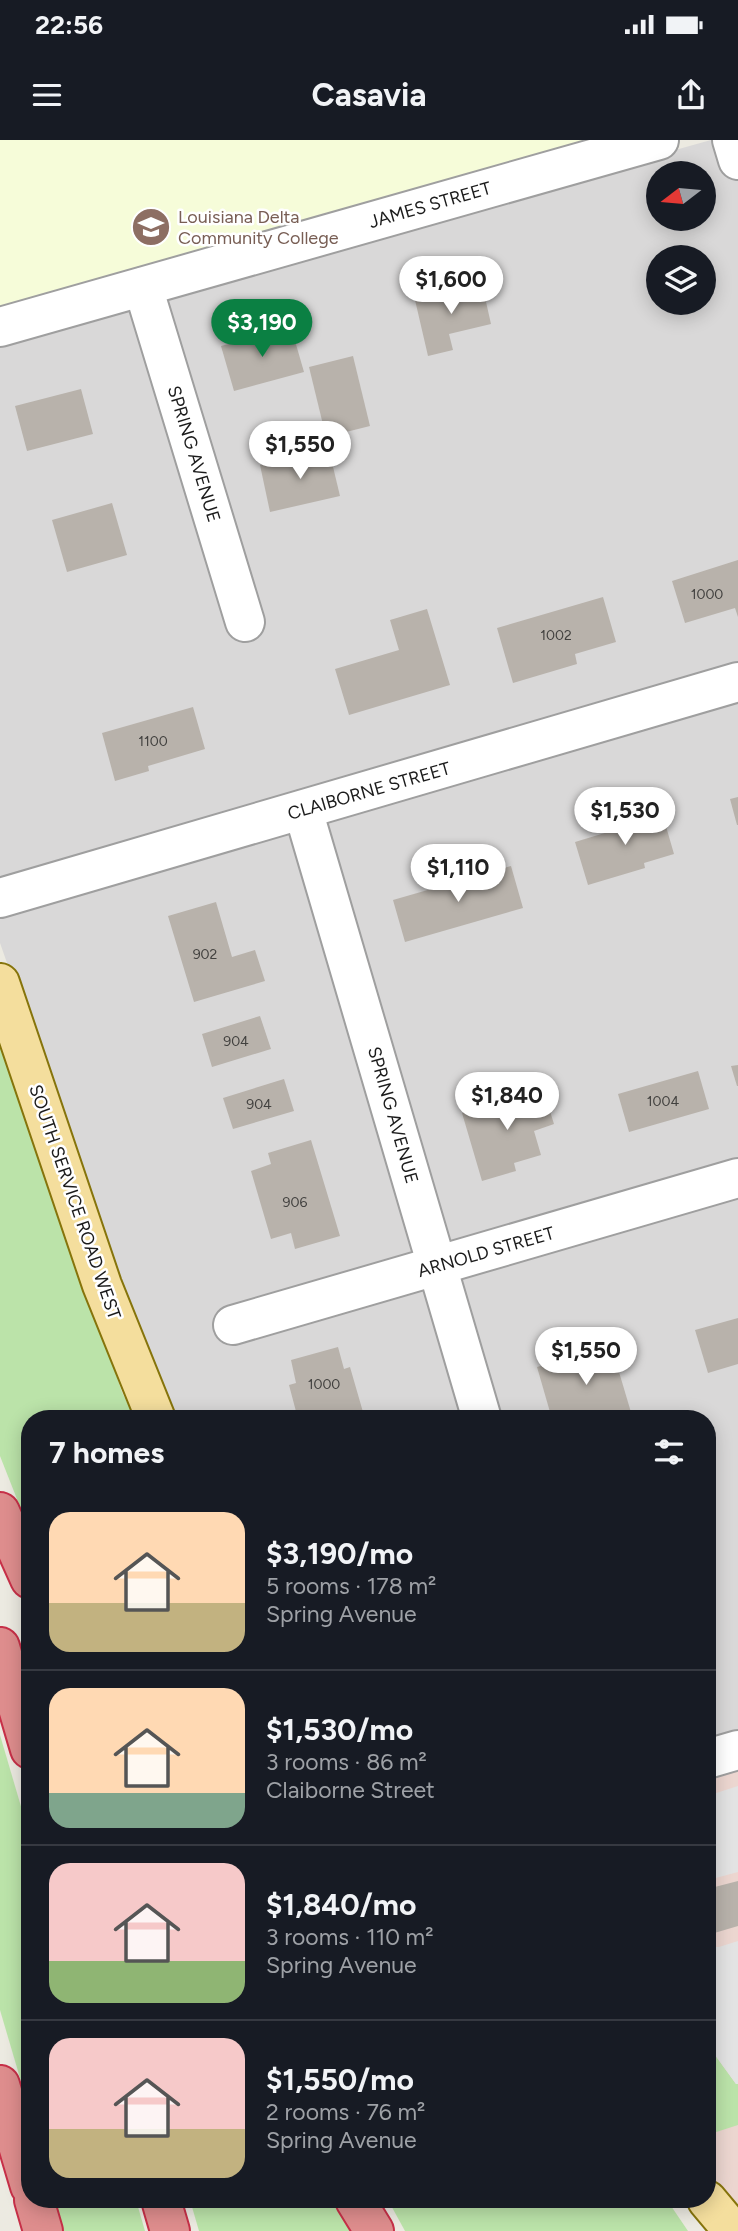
<!DOCTYPE html>
<meta charset="utf-8">
<style>
:root{--surface:#171b24;--page:#242831;--text:#f1f3f6;--muted:#9ea1a6;--line:#363941;--accent:#0b8043}
body{margin:0;font-family:Figtree,sans-serif;background:var(--page);color:var(--text);height:100vh;display:flex;flex-direction:column;font-size:26px;white-space:nowrap}
*{box-sizing:border-box;margin:0}
p{font-size:23px;color:var(--muted)}
.icon{flex:none;width:38px;height:38px;fill:none;stroke:currentColor;stroke-width:2;stroke-linecap:round;stroke-linejoin:round}
.map{position:relative;flex:1;overflow:hidden}
.details{position:absolute;left:21px;top:1270px;width:695px;height:798px;display:flex;flex-direction:column;background:var(--surface);border-radius:28px;box-shadow:0 4px 18px #0003}
.details>*{flex:none}
.needle{width:46px;rotate:254deg}
.controls{position:absolute;left:646px;top:21px;display:grid;gap:14px}
.controls a{display:grid;place-items:center;width:70px;height:70px;border-radius:50%;background:var(--surface);box-shadow:0 4px 18px #0003;font-size:35px}
.price{position:absolute;translate:-50% -60px;padding:0 16px;border-radius:24px;background:#fff;color:#222;font-size:23px;line-height:46px;filter:drop-shadow(0 2px 4px #0008)}
.price::after{content:'';position:absolute;left:50%;top:42px;width:21px;height:16px;margin-left:-10px;background:inherit;clip-path:polygon(0 0,100% 0,50% 100%)}
.price.active{background:var(--accent);color:#fff}
ul{padding:0;list-style:none}
li{display:flex;align-items:center;gap:21px;height:175px;padding:0 28px}
li+li{border-top:2px solid var(--line)}
li span{display:grid;place-items:center;flex:none;width:196px;height:140px;border-radius:21px;color:#555}
li>.icon{margin-inline-start:auto}
span .icon{width:84px;height:84px;fill:#fffc;stroke-width:1}
li b{font-size:30px}
h2{display:flex;justify-content:space-between;align-items:center;height:84px;padding:0 28px;font-size:30px}
.status{display:flex;justify-content:space-between;align-items:center;height:49px;padding:0 35px;background:var(--surface);direction:ltr}
.status svg{height:19px;fill:currentColor}
header{display:flex;justify-content:space-between;align-items:center;height:91px;padding:0 28px;background:var(--surface);font-size:32px;font-weight:700}
.map>svg:first-child{display:block}
.residential{fill:#d9d8d8;fill-rule:evenodd}
.commercial{fill:#ecd6d0}
.education{fill:#f6fcd9}
.grass{fill:#bbe3a9}
.parking{fill:#e3e3e3}
.building{fill:#b8b2ab}
.lines{fill:none;stroke-linecap:round;stroke-linejoin:round}
.minor-casing{stroke:#9f9f9f;stroke-width:42}
.major-casing{stroke:#86740b;stroke-width:42}
.highway-casing{stroke:#c73048;stroke-width:42}
.minor{stroke:#fff;stroke-width:38}
.major{stroke:#f4de9d;stroke-width:38}
.highway{stroke:#de8d8d;stroke-width:38}
.labels{text-anchor:middle;stroke-width:5;stroke-linejoin:round;paint-order:stroke}
.number-label{font-size:14px;fill:#42413f}
.street-label{font-size:18px;fill:#1b1b1b;stroke:#fff}
.education-label{font-size:18px;fill:#785e54;stroke:#fff;text-anchor:start}
</style>
<div class="status"><b>22:56</b><svg viewBox="0 0 49 12"><path d="M0 12V9h3v3zM5 12V6h3v6zM10 12V3h3v9zM15 12V0h3v12zM26 1h20v11H26zM47 4h2v5h-2z"/></svg></div>
<header><svg class="icon" aria-label="menu" viewBox="0 0 24 24"><path d="M4 6h16M4 12h16M4 18h16"/></svg>Casavia<svg class="icon" aria-label="share" viewBox="0 0 24 24"><path d="M12 15V3M7 8l5-5 5 5M5 13v7h14v-7"/></svg></header>
<div class="map">
<svg width="738" height="2091" viewBox="0 0 738 2091">
<rect width="100%" height="100%" fill="#eceae1"/>
<path class="residential" d="M711,0H738V1595L707,1605V1279H177L145,1215L0,803V203L229,135ZM658,33H704V79H658ZM658,117H704V163H658Z"/>
<path class="commercial" d="M738,1618V2073L707,2032V1629Z"/>
<path class="education" d="M0,0H602L0,173Z"/>
<g class="grass">
<path d="M0,896L122,1252L135,1279H30V1392L0,1316Z"/>
<path d="M0,1595L30,1697V1972L0,1870Z"/>
<path d="M707,1904L736,1944H738V1985L707,1995Z"/>
<path d="M55,2060H136L145,2091H64Z"/>
<path d="M190,2060H340L358,2091H199Z"/>
<path d="M388,2060H667L688,2091H405Z"/>
</g>
<g class="parking">
<path d="M738,1646V1732L712,1739L710,1732H707V1656Z"/>
<path d="M738,1801V1944H736L707,1904V1807H719Z"/>
</g>
<g class="building">
<path d="M482,144L491,184L449,194L453,210L428,216L415,160Z"/>
<path d="M291,187L304,232L234,251L221,206Z"/>
<path d="M353,216L370,286L326,297L309,227Z"/>
<path d="M81,249L93,294L27,311L15,266Z"/>
<path d="M329,310L340,356L270,372L260,325Z"/>
<path d="M112,363L127,415L67,432L52,380Z"/>
<path d="M738,420V477L735,468L685,483L672,441Z"/>
<path d="M603,457L616,502L575,514L577,524L513,543L497,488Z"/>
<path d="M427,469L450,545L349,575L335,529L399,510L390,480Z"/>
<path d="M193,567L205,609L148,626L149,631L115,641L102,593Z"/>
<path d="M738,657V685H737L730,659Z"/>
<path d="M661,669L674,714L644,723L645,728L588,745L575,702L608,692L606,685Z"/>
<path d="M511,726L523,768L405,802L393,760Z"/>
<path d="M216,762L232,817L255,810L265,841L194,862L168,776Z"/>
<path d="M260,876L271,909L212,927L202,894Z"/>
<path d="M738,925V946H737L731,926Z"/>
<path d="M698,931L709,969L629,992L618,954Z"/>
<path d="M284,939L294,971L233,989L223,958Z"/>
<path d="M543,949L554,984L534,991L541,1015L514,1023L516,1031L482,1041L462,973Z"/>
<path d="M311,1000L340,1096L295,1109L291,1093L271,1099L251,1031L271,1024L268,1013Z"/>
<path d="M738,1178V1224L708,1233L695,1190Z"/>
<path d="M611,1205L633,1279H552L537,1227Z"/>
<path d="M338,1207L344,1229L350,1227L365,1279H298L289,1245L296,1243L291,1220Z"/>
<path d="M707,1493L716,1521L707,1524Z"/>
<path d="M738,1741V1786L711,1794L707,1779V1749Z"/>
</g>
<g class="lines">
<g class="minor-casing">
<g id="minor">
<path d="M732,0L738,20"/>
<path d="M143,147L245,482"/>
<path d="M0,187L659,0"/>
<path d="M303,670L482,1279"/>
<path d="M0,758L738,542"/>
<path d="M233,1185L738,1038"/>
<path d="M707,1619L738,1610"/>
</g>
</g>
<g class="major-casing">
<g id="major">
<path d="M0,843L102,1145L156,1279"/>
<path d="M707,2060L733,2091"/>
</g>
</g>
<g class="highway-casing">
<g id="highway">
<path d="M0,1372L30,1439"/>
<path d="M0,1507L30,1609"/>
<path d="M0,1945L30,2046"/>
<path d="M34,2060L43,2091"/>
<path d="M161,2060L170,2091"/>
<path d="M355,2060L374,2091"/>
</g>
</g>
<use href="#minor" class="minor"/>
<use href="#major" class="major"/>
<use href="#highway" class="highway"/>
</g>
<defs>
<g id="university-disc" transform="scale(2.0125)"><circle r="9.5" fill="#8d6e63" stroke="#fff"/><path d="M0-5L7-2L0 1L-7-2ZM-4 1L0 2.5L4 1V4Q0 6-4 4Z" fill="#fff"/></g>
</defs>
<g fill-rule="evenodd">
<use href="#university-disc" x="151" y="87"/>
</g>
<g class="labels">
<g class="number-label">
<text x="707" y="459">1000</text>
<text x="556" y="500">1002</text>
<text x="153" y="606">1100</text>
<text x="205" y="819">902</text>
<text x="236" y="906">904</text>
<text x="663" y="966">1004</text>
<text x="259" y="969">904</text>
<text x="295" y="1067">906</text>
<text x="324" y="1249">1000</text>
</g>
<g class="street-label">
<text transform="translate(430 65) rotate(-16)" y="6">JAMES STREET</text>
<text transform="translate(194 314) rotate(73)" y="6">SPRING AVENUE</text>
<text transform="translate(369 651) rotate(-16)" y="6">CLAIBORNE STREET</text>
<text transform="translate(393 975) rotate(74)" y="6">SPRING AVENUE</text>
<text transform="translate(75 1062) rotate(71)" y="6">SOUTH SERVICE ROAD WEST</text>
<text transform="translate(486 1112) rotate(-16)" y="6">ARNOLD STREET</text>
</g>
<g class="education-label">
<text x="178" y="83">Louisiana Delta<tspan x="178" dy="21">Community College</tspan></text>
</g>
</g>
</svg>
<div class="controls">
<a><svg class="needle" viewBox="-14 -14 28 28"><path d="M0-13l5 13h-10z" fill="#e53935"/><path d="M0 13l5-13h-10z" fill="#9ea1a6"/></svg></a>
<a><svg class="icon" aria-label="layers" viewBox="0 0 24 24"><path d="M12 4l9 5-9 5-9-5zM3 14l9 5 9-5"/></svg></a>
</div>
<b class="price" style="left:451px;top:176px">$1,600</b>
<b class="price active" style="left:262px;top:219px">$3,190</b>
<b class="price" style="left:300px;top:341px">$1,550</b>
<b class="price" style="left:625px;top:707px">$1,530</b>
<b class="price" style="left:458px;top:764px">$1,110</b>
<b class="price" style="left:507px;top:992px">$1,840</b>
<b class="price" style="left:586px;top:1247px">$1,550</b>
<section class="details">
<h2>7 homes<svg class="icon" aria-label="filters" viewBox="0 0 24 24"><path d="M4 7h16M4 17h16"/><circle cx="9" cy="7" r="2"/><circle cx="15" cy="17" r="2"/></svg></h2>
<ul>
<li><span style="background:linear-gradient(#ffd9b3 65%,#c2b280 0)"><svg class="icon" aria-label="home" viewBox="0 0 24 24"><path d="M3 11l9-7 9 7M6 9v11h12V9"/></svg></span><div><b>$3,190/mo</b><p>5 rooms · 178 m²</p><p>Spring Avenue</p></div></li>
<li><span style="background:linear-gradient(#ffd9b3 75%,#7fa58c 0)"><svg class="icon" aria-label="home" viewBox="0 0 24 24"><path d="M3 11l9-7 9 7M6 9v11h12V9"/></svg></span><div><b>$1,530/mo</b><p>3 rooms · 86 m²</p><p>Claiborne Street</p></div></li>
<li><span style="background:linear-gradient(#f6c9c9 70%,#8fb573 0)"><svg class="icon" aria-label="home" viewBox="0 0 24 24"><path d="M3 11l9-7 9 7M6 9v11h12V9"/></svg></span><div><b>$1,840/mo</b><p>3 rooms · 110 m²</p><p>Spring Avenue</p></div></li>
<li><span style="background:linear-gradient(#f6c9c9 65%,#c2b280 0)"><svg class="icon" aria-label="home" viewBox="0 0 24 24"><path d="M3 11l9-7 9 7M6 9v11h12V9"/></svg></span><div><b>$1,550/mo</b><p>2 rooms · 76 m²</p><p>Spring Avenue</p></div></li>
</ul>
</section>
</div>
